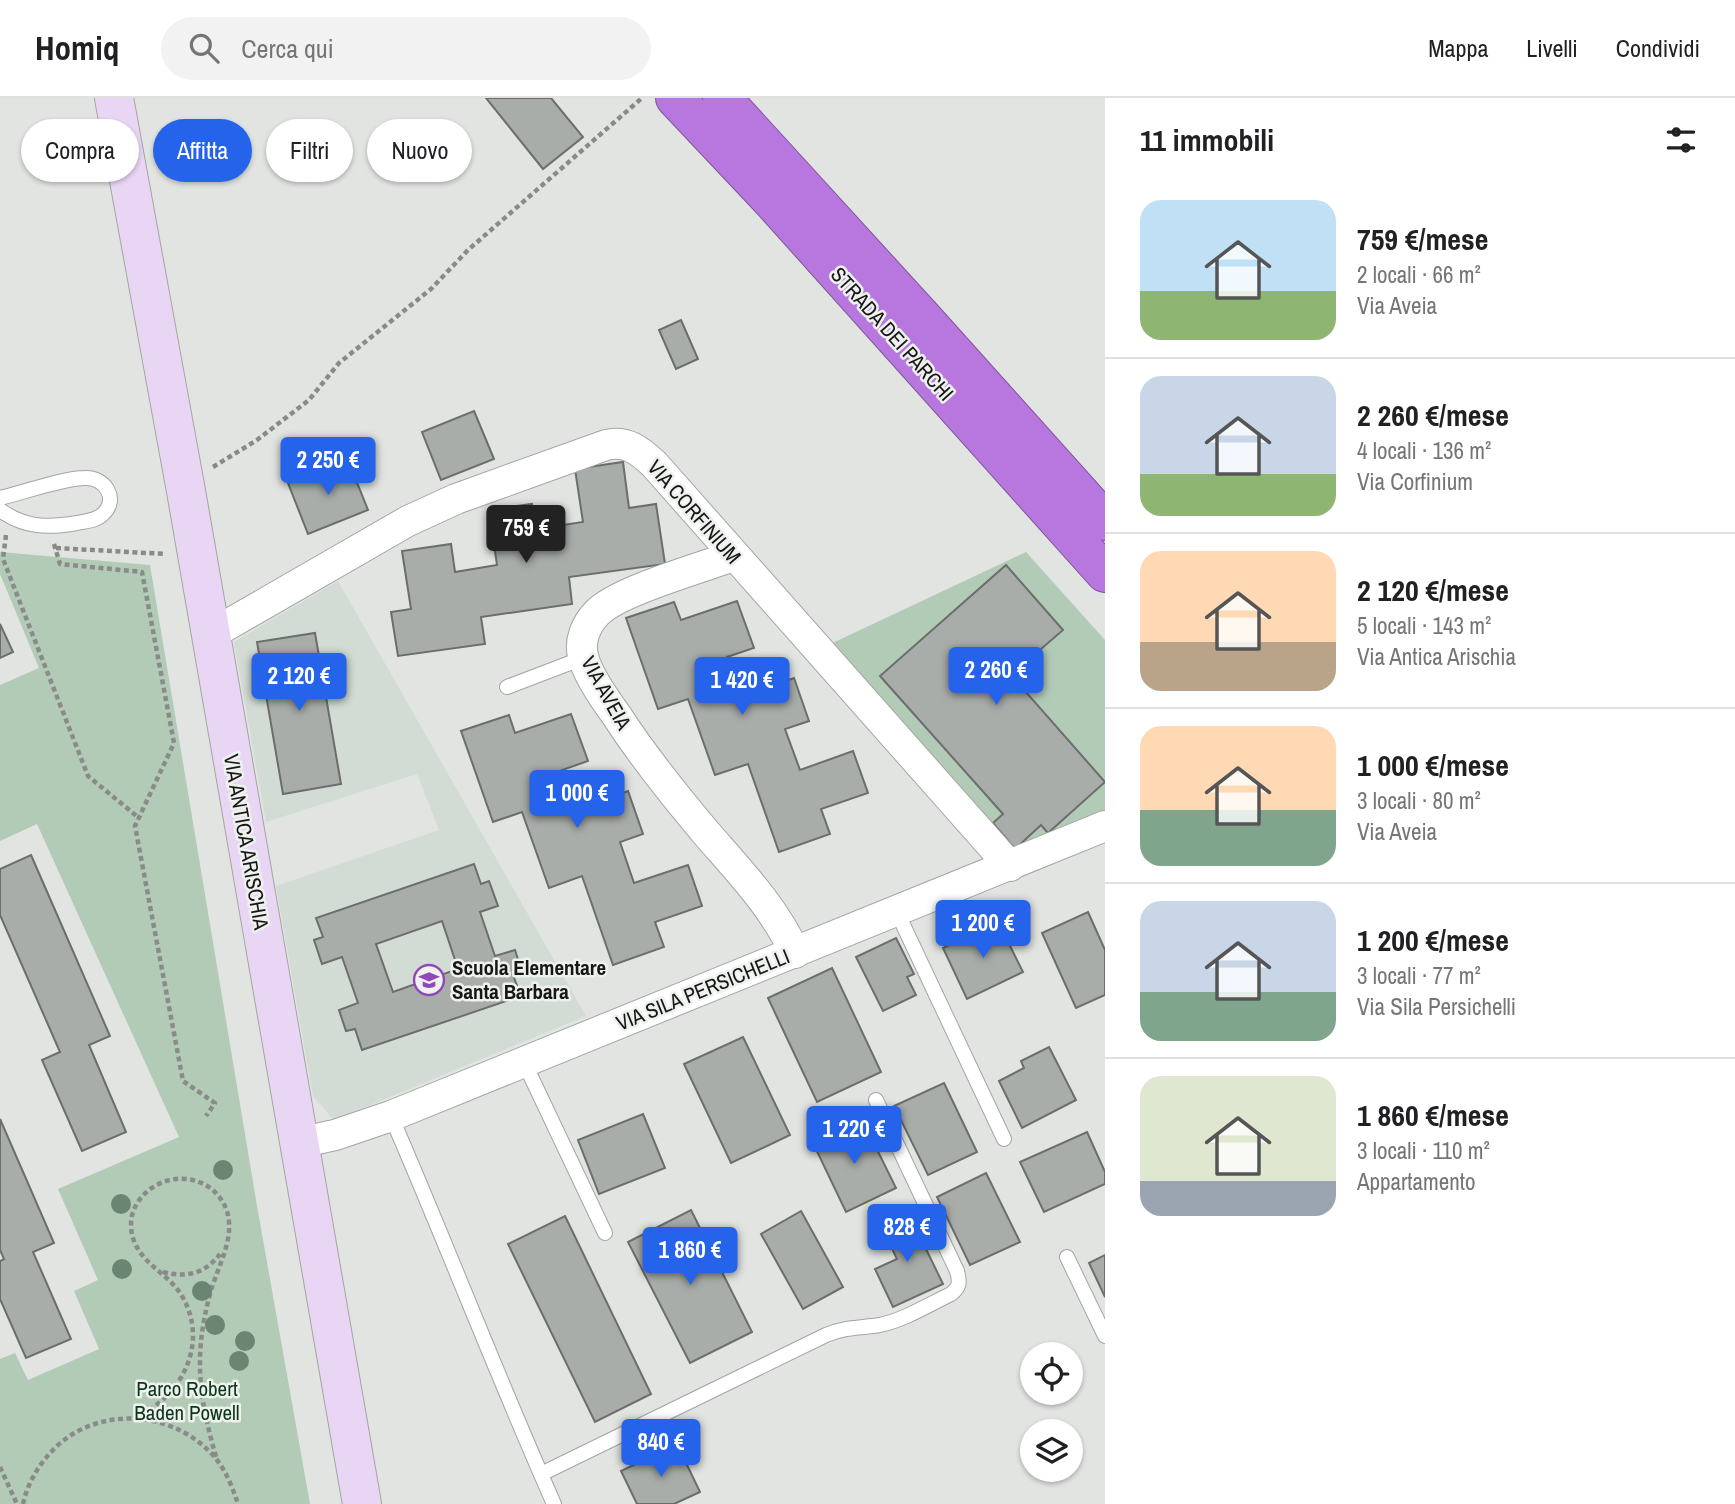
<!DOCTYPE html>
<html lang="it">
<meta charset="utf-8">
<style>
:root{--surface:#fff;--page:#f2f2f2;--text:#202124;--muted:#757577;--line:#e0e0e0;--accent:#2563eb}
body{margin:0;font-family:"Archivo Narrow",sans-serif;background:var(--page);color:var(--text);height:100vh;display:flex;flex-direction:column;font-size:26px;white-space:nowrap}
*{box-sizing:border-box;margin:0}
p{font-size:23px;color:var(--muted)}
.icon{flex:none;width:38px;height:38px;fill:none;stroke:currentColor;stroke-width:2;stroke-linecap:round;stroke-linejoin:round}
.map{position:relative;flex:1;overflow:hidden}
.sheet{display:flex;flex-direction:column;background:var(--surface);width:630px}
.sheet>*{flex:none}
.banner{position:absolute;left:21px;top:21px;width:665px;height:63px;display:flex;gap:14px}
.controls{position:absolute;left:1020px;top:1244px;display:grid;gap:14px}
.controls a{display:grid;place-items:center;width:63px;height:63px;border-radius:50%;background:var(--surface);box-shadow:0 2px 5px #0004;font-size:35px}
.price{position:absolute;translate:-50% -60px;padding:0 16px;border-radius:7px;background:var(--accent);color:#fff;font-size:23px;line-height:46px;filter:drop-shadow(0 2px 4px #0008)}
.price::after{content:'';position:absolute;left:50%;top:42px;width:21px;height:16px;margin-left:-10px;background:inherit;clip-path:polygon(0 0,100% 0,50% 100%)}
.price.selected{background:#222;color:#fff}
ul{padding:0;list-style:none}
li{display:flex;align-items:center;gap:21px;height:175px;padding:0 35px}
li+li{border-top:2px solid var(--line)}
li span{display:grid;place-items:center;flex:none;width:196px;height:140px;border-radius:21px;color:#555}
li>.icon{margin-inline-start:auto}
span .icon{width:84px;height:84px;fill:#fffc;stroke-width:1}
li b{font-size:30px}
h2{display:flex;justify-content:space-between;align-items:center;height:84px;padding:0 35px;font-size:30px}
.chip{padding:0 24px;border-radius:32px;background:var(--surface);box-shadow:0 2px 5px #0004;font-size:24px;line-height:63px}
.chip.selected{background:var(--accent);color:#fff}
header{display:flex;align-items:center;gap:42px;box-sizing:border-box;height:98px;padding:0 35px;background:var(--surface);border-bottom:2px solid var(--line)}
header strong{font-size:33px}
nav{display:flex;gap:38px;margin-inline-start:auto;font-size:24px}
.search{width:490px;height:63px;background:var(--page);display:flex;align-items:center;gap:18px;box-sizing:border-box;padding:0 24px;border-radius:38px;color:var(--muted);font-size:26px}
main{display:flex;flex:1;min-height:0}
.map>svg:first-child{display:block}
.built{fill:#d2dcd4}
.green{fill:#b2cbb7}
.building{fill:#a9adaa;stroke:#6b6e6c;stroke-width:2;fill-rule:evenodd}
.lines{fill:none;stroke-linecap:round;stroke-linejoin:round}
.lane-casing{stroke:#a2a6a3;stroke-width:16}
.street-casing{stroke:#a2a6a3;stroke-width:32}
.secondary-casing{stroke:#a2a6a3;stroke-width:40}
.highway-casing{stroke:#7f5599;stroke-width:40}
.path{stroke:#898b89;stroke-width:4.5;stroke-dasharray:5 3.5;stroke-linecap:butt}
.lane{stroke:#fff;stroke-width:14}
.street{stroke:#fff;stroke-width:30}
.secondary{stroke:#e9d6f5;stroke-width:38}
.highway{stroke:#b777df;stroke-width:38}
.tree{fill:#6b8573}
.labels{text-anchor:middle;stroke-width:5;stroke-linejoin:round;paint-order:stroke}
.street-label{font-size:21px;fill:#161716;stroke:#eef1ee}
.poi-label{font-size:21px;font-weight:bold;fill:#161716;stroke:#eef1ee;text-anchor:start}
.park-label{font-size:21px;fill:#0a3719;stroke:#eef1ee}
</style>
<header>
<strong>Homiq</strong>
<div class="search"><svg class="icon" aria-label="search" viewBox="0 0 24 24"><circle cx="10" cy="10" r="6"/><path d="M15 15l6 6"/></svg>Cerca qui</div>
<nav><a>Mappa</a><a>Livelli</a><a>Condividi</a></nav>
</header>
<main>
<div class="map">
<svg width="1105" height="1406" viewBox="0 0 1105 1406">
<rect width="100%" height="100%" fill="#e1e4e1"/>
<path class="built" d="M338,483L586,918L334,1022L313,998L276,788L439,732L417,676L266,724L234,544Z"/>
<g class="green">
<path d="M0,454L150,467L257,1108L310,1406H0V1261L15,1255L28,1282L99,1251L74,1193L98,1182L58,1091L179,1039L37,726L0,743V587L39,570L0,476Z"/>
<path d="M1026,454L1105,542V717L1009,758L824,549Z"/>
</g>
<g class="building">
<path d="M486,0H551L583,39L543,71Z"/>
<path d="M681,222L698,261L676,271L659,232Z"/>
<path d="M474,313L494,361L441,382L422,334Z"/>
<path d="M348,362L368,412L308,436L288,385Z"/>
<path d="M623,364L629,410L656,406L665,466L569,479L572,506L481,519L485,546L398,558L391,514L411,511L402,453L451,446L455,474L497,467L489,412L532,406L536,431L583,424L575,371Z"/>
<path d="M1006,467L1063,532L1011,577L1105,684L1048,735L1041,727L1015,751L993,725L1003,716L880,578Z"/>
<path d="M737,503L754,550L727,559L741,599L794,580L809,623L785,631L800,672L853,653L868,695L821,711L830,736L779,754L748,666L715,677L688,601L658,611L626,520L674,504L681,522Z"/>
<path d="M0,526L13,554L0,560Z"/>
<path d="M315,535L341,686L283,696L257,544Z"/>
<path d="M571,616L588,663L562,672L576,712L628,693L643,736L620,744L634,785L688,767L702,808L655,824L664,849L613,867L582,778L549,790L522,714L493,724L461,633L509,617L515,635Z"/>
<path d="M31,757L110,938L89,947L126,1034L82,1053L42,962L60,954L0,817V771Z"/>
<path d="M474,766L481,786L489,783L498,808L480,814L495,858L515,852L522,874L513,877L521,898L362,952L355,931L346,933L339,912L358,905L342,859L322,866L314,842L323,839L316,820ZM442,823L458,871L393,894L376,846Z"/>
<path d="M1088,814L1105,852V897L1076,910L1042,835Z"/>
<path d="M998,824L1023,874L967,901L943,850Z"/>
<path d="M896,840L914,876L907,879L916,897L883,913L856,859Z"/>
<path d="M832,870L881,974L817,1004L768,900Z"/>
<path d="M743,939L790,1037L731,1065L684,966Z"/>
<path d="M1049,949L1076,1002L1022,1030L999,983L1024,970L1021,963Z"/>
<path d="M944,985L977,1054L928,1077L894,1008Z"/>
<path d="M643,1016L665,1070L599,1096L578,1042Z"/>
<path d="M0,1021L54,1145L33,1154L71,1241L26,1260L0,1201V1163L4,1161L0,1152Z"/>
<path d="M862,1021L896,1090L846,1114L813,1045Z"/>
<path d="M1087,1034L1105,1074V1086L1044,1114L1020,1064Z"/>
<path d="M986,1075L1020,1144L970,1167L937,1099Z"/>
<path d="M691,1112L752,1234L690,1265L628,1144Z"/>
<path d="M801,1113L843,1189L803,1211L761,1136Z"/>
<path d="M909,1116L943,1186L893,1209L875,1171L897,1161L882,1130Z"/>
<path d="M565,1118L651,1296L595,1324L508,1146Z"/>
<path d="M1105,1157V1199L1089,1165Z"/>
<path d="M677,1346L700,1394L674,1406H637L621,1373Z"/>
</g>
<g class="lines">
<g class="lane-casing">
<g id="lane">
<path d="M0,400C22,395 63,380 85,380C105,379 119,401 103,416C96,423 86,423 77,425C48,430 25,430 0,412"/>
<path d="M507,589L583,560"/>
<path d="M897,814L1004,1041"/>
<path d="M524,964L605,1135"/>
<path d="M391,1018C447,1147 497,1278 554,1406"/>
<path d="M1067,1159L1105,1238"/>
<path d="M541,1376L826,1237C844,1229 860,1230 880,1227C904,1222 928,1207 951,1196C960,1189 960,1184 957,1173L876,1002"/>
</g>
</g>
<g class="street-casing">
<g id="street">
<path d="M733,458C701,470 618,493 597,515C586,526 579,543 583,558C587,576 606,603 617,618C644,660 675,698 707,736C740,774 774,809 795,855"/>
<path d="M210,537L408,423L456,401L606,347C627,342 640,353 654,366L1010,768"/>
<path d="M298,1045L335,1037L391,1018L1105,728"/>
</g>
</g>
<g class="secondary-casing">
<path id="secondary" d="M114,0L186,393L362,1406"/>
</g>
<g class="highway-casing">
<g id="highway">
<path d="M675,0L773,104L1105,475"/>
<path d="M722,0L922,219L1105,423"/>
</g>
</g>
<g class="path">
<path d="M213,369L257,342L309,302L339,265L431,191L468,152L642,0"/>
<path d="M6,437L3,461L88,678L139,720"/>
<path d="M54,446L60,466L142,474L174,645L135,728L183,983L215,1005L206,1018"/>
<path d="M56,450L166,456"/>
<path d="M163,1174C186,1180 205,1176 220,1156"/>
<path d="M134,1320C181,1300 210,1246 182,1198C169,1176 144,1168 134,1143C119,1103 163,1070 199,1084C216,1090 228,1107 229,1124C231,1148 216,1173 210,1196C193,1259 199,1301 217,1362"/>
<path d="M0,1369L17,1406"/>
<path d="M23,1406C28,1383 41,1363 58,1347C104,1306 179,1314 217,1362C227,1375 233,1391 238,1406"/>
</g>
<use href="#lane" class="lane"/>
<use href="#street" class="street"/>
<use href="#secondary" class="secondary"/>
<use href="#highway" class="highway"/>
</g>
<g class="tree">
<circle cx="223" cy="1072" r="10"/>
<circle cx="121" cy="1106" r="10"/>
<circle cx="122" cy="1171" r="10"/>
<circle cx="202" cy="1193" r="10"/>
<circle cx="215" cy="1227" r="10"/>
<circle cx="245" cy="1243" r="10"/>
<circle cx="239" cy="1263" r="10"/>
</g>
<defs>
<g id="school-ring" transform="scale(1.575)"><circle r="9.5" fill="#eef1ee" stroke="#9047ba" stroke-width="1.5"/><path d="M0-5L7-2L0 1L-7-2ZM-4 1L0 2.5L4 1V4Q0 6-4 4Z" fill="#9047ba"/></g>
</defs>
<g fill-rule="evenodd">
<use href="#school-ring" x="429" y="882"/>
</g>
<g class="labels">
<g class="street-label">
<text transform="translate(892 236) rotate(48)" y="7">STRADA DEI PARCHI</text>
<text transform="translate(694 414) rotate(49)" y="7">VIA CORFINIUM</text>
<text transform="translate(606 595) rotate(61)" y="7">VIA AVEIA</text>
<text transform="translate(246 744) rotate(80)" y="7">VIA ANTICA ARISCHIA</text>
<text transform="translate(703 892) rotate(-22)" y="7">VIA SILA PERSICHELLI</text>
</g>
<g class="poi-label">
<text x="452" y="877">Scuola Elementare<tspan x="452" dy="24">Santa Barbara</tspan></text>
</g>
<g class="park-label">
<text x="187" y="1298">Parco Robert<tspan x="187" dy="24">Baden Powell</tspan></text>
</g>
</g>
</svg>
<div class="controls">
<a><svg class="icon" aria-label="locate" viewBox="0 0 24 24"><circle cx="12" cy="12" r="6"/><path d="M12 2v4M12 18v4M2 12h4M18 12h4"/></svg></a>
<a><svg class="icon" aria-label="layers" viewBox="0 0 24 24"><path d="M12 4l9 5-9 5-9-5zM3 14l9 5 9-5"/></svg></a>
</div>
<b class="price" style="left:328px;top:399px">2 250 €</b>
<b class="price selected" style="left:526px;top:467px">759 €</b>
<b class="price" style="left:996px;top:609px">2 260 €</b>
<b class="price" style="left:299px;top:615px">2 120 €</b>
<b class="price" style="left:742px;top:619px">1 420 €</b>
<b class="price" style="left:577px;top:732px">1 000 €</b>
<b class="price" style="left:983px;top:862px">1 200 €</b>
<b class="price" style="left:854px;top:1068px">1 220 €</b>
<b class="price" style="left:907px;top:1166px">828 €</b>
<b class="price" style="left:690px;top:1189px">1 860 €</b>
<b class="price" style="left:661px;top:1381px">840 €</b>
<div class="banner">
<a class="chip">Compra</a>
<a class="chip selected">Affitta</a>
<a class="chip">Filtri</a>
<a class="chip">Nuovo</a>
</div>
</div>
<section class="sheet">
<h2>11 immobili<svg class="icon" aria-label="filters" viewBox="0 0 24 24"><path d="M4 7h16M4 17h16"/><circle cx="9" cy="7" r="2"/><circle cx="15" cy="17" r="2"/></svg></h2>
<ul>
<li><span style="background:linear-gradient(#bfe0f5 65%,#8fb573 0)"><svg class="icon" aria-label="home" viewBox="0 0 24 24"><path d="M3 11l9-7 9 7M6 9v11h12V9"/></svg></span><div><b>759 €/mese</b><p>2 locali · 66 m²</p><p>Via Aveia</p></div></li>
<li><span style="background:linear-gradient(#c9d6e8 70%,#8fb573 0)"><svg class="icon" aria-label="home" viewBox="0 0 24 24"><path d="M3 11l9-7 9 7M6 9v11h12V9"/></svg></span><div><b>2 260 €/mese</b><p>4 locali · 136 m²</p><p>Via Corfinium</p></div></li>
<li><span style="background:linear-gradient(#ffd9b3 65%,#b9a48a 0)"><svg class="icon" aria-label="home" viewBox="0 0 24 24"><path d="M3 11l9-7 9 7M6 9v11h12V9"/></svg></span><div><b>2 120 €/mese</b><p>5 locali · 143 m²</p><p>Via Antica Arischia</p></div></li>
<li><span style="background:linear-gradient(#ffd9b3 60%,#7fa58c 0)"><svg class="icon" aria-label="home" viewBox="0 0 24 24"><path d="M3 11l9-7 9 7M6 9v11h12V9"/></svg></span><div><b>1 000 €/mese</b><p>3 locali · 80 m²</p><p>Via Aveia</p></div></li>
<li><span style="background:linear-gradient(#c9d6e8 65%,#7fa58c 0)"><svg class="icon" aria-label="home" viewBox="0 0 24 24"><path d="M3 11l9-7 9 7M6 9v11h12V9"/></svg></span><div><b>1 200 €/mese</b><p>3 locali · 77 m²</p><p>Via Sila Persichelli</p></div></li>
<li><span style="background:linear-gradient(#dfe7d0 75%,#9aa5b1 0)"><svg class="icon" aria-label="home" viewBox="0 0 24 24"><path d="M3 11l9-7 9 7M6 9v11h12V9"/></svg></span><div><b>1 860 €/mese</b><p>3 locali · 110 m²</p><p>Appartamento</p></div></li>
</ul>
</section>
</main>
